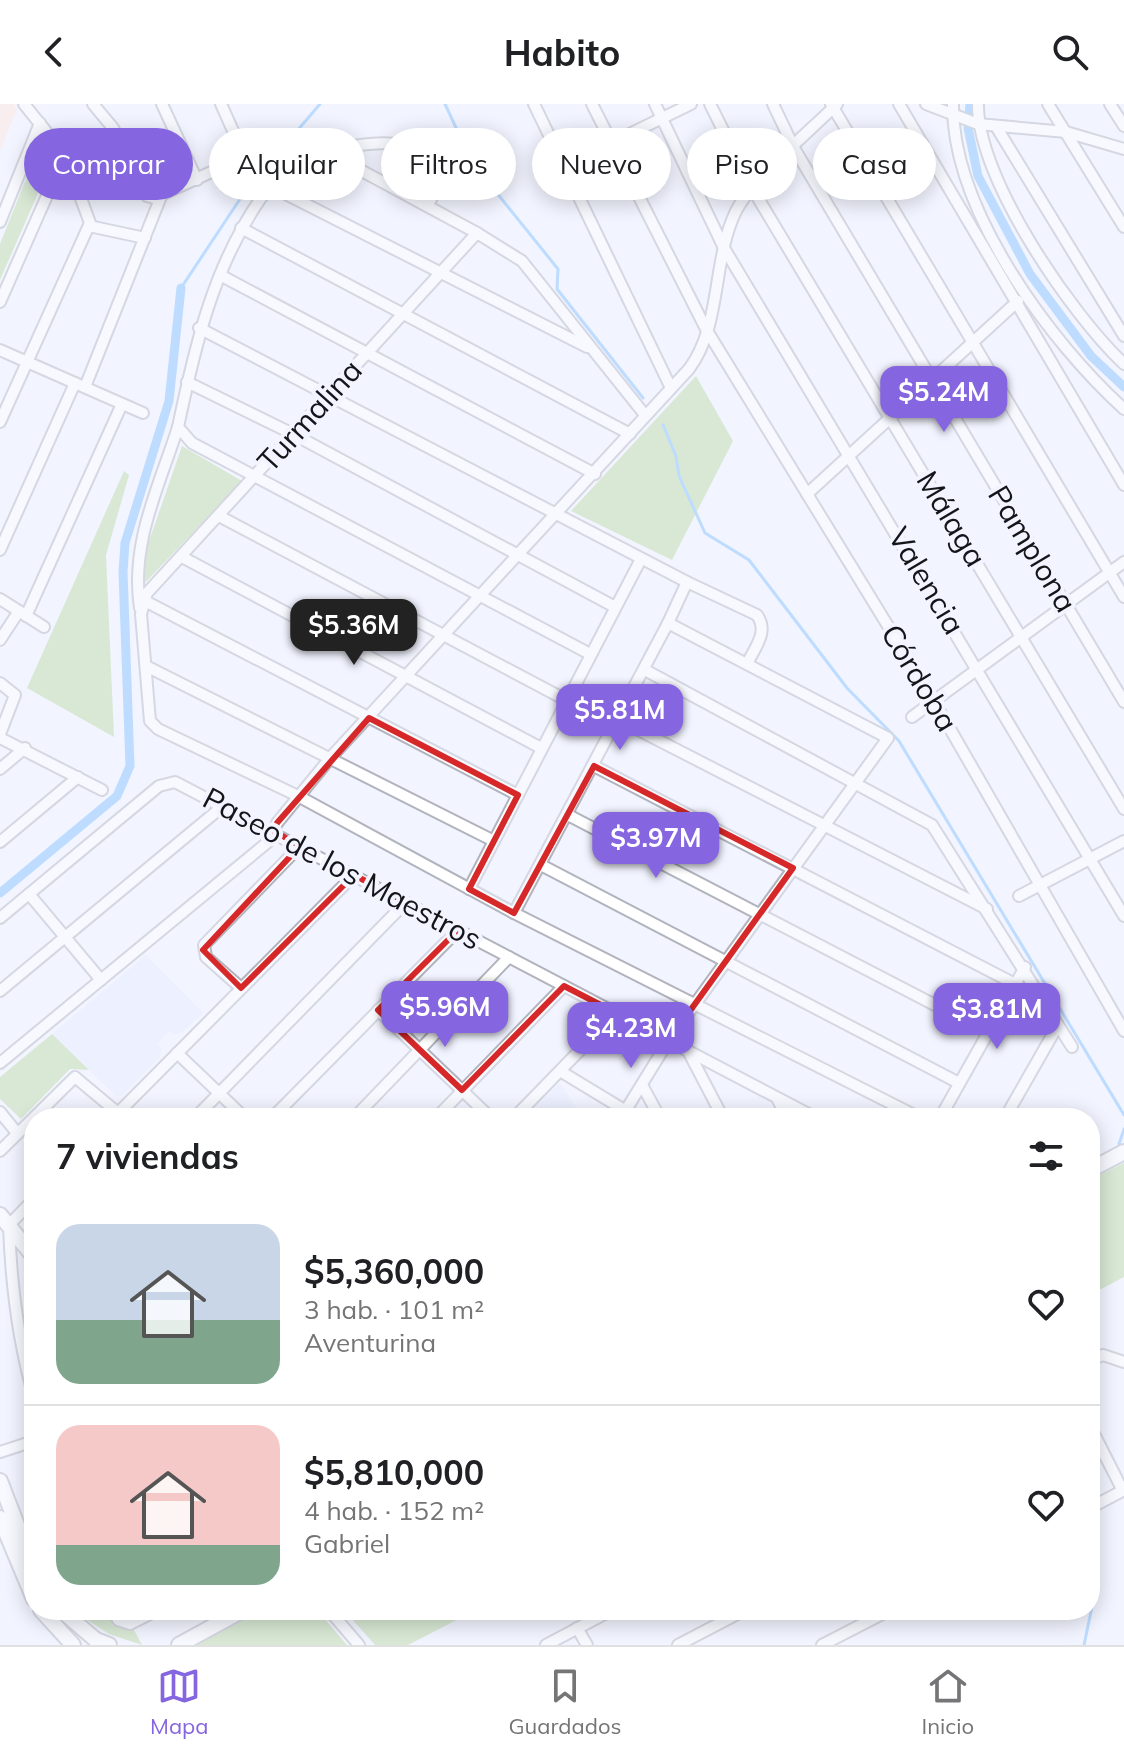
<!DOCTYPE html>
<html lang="es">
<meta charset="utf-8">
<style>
:root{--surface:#fff;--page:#f2f2f2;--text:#202124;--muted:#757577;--line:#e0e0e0;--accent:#8665e0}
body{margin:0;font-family:Mulish,sans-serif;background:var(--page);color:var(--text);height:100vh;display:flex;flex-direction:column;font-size:30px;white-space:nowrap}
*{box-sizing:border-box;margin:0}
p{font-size:26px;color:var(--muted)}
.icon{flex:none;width:44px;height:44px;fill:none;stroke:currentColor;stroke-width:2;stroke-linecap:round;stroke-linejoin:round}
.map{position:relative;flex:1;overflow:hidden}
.panel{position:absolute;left:24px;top:1004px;width:1076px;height:512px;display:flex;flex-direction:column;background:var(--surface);border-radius:32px;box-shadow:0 4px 20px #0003}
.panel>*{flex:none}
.top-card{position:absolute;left:24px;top:24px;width:1076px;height:72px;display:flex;gap:16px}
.price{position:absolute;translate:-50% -68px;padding:0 18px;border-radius:16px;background:var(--accent);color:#fff;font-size:26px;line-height:52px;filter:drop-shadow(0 2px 4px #0008)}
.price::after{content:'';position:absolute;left:50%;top:48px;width:24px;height:18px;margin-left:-12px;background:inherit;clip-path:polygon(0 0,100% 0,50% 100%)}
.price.on{background:#222;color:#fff}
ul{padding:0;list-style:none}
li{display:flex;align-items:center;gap:24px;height:200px;padding:0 32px}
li+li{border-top:2px solid var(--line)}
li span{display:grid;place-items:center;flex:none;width:224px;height:160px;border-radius:24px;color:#555}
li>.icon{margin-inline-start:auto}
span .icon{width:96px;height:96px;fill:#fffc;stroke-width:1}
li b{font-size:34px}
h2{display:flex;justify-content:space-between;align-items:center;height:96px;padding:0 32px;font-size:34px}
.tag{padding:0 28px;border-radius:36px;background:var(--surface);box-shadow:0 4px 20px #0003;font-size:28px;line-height:72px}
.tag.on{background:var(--accent);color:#fff}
header{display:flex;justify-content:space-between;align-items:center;height:104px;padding:0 32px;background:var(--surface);font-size:36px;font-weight:700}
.tabs{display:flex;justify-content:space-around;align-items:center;height:112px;border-top:2px solid var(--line);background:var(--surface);font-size:22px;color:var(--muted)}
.tabs a{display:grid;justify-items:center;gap:4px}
.tabs .on{color:var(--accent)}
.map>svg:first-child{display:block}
.commercial{fill:#fee5dc}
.built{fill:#e6eafc}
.green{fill:#b9daa0}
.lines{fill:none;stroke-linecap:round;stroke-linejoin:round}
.stream{stroke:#7cbffe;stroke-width:3}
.canal{stroke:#7cbffe;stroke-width:9}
.street-casing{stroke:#b1b3bd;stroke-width:14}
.secondary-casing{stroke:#b1b3bd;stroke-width:18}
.street{stroke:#fff;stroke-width:10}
.secondary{stroke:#fff;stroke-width:14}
.marked{fill:none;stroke:#d62828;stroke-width:6;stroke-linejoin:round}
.labels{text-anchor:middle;stroke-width:8;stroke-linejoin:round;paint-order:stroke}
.street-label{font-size:30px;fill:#141519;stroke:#f2f4ff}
</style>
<header><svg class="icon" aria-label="back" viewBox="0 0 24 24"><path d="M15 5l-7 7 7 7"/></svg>Habito<svg class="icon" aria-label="search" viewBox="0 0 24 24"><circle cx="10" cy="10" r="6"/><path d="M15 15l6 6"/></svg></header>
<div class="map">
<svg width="1124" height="1541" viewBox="0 0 1124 1541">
<rect width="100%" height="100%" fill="#f2f4ff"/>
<path class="commercial" d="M0,0H13L17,5L0,47Z"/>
<g class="built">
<path d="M146,851L203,909L182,928L174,931L170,926L157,940L161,944L160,953L122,992H116L52,930Z"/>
<path d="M560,979L583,1014H525Z"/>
</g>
<g class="green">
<path d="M42,35L53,55L0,176V140Z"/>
<path d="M696,272L733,337L672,456L571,407Z"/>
<path d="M182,342L242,377L141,483L147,443Z"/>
<path d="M124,367L129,371L106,451L114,633L27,584Z"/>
<path d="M52,930L89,966L70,965L21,1015L0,995V973Z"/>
<path d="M1124,1059V1173L1090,1191V1076Z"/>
<path d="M72,1506H105L113,1521L134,1526L142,1541L109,1530Z"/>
<path d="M257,1506H317L347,1541H193Z"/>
<path d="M344,1506H476L408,1541H375Z"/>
</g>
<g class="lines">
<g class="stream">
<path d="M445,0L472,58L558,165L557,185L643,294"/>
<path d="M181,184L244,89L320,0"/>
<path d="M663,321L676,352L679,372L705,429L749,456L847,584L899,637L1124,1011"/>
<path d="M1119,1040L1124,1025"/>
<path d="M1084,1541L1093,1498L1090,1473"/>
</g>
<g class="canal">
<path d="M970,0L968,24L978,72L1030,170L1091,252L1124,283"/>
<path d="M0,789L117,692L130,662L123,468L125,439L169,297L181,184"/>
</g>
<g class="street-casing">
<g id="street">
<path d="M93,0L113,24L147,92L154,94L240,55L242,47L221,0"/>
<path d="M162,0L197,76"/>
<path d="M534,0L671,284"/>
<path d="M592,0L706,225L934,597L1124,927"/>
<path d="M655,0L724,144L1124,812"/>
<path d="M710,0L752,84L1124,705"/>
<path d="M773,0L794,44L1124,598"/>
<path d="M831,0L1124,493"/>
<path d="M899,0L1124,381"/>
<path d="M926,0L978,20L1066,28L1124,45"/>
<path d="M953,0C952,105 1049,237 1124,305"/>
<path d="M978,0C977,74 1071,210 1124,260"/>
<path d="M1048,0L1124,123"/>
<path d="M1110,0L1124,22"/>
<path d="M997,24L1124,232"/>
<path d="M325,47L477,129L522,157L645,311"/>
<path d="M562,59L611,39L691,0"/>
<path d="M270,82L587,243"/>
<path d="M428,101L443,72V65C414,37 390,36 353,42C334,46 311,48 294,58C281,66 270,82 261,94C213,163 195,242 178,323L192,339L590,550"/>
<path d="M0,118L40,19"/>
<path d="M89,122L145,134"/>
<path d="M241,124L630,330"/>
<path d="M477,129L147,489L141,510L150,617L158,625L298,692L514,809L920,1014"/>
<path d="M220,171L595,370"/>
<path d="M0,198L65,51"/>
<path d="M199,224L687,478L668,519L888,634L669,936L621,1014"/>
<path d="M0,246L143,309"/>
<path d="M187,278L293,330L615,503"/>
<path d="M85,283L162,90"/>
<path d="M0,318L90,119L65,51L24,0"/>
<path d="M807,390L1018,197"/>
<path d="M219,412L566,596"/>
<path d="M0,446L75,279"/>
<path d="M182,453L541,644"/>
<path d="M687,478L757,511C769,528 755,543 747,560"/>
<path d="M0,495L44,523"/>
<path d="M143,496L518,691"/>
<path d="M140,504C130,439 159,383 178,323"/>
<path d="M26,512L122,300"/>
<path d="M0,536L19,507"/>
<path d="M146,562L494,737"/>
<path d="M645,566L932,721L1072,943"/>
<path d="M0,579L15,591L0,630"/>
<path d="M912,613L1124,458"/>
<path d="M619,616L987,805"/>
<path d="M0,634L102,686"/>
<path d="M594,662L1015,880"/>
<path d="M0,665L25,644"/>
<path d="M568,711L987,928"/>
<path d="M0,738L78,673"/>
<path d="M541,761L959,979"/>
<path d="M469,785L641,455"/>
<path d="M29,790L101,876"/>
<path d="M1019,792L1124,737"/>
<path d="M514,809L668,519"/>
<path d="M0,814L159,682L175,678L816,1014"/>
<path d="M241,884L206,853L204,841L300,742"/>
<path d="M0,887L223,702"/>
<path d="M378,906L491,1014"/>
<path d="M687,945L723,1014"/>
<path d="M177,949L245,1014"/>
<path d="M0,959L268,738L277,719L331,653L689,265C722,221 712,156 736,107C753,74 809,28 837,0"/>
<path d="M560,967L626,1007"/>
<path d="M642,981L660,1014"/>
<path d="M777,994L787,1014"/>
<path d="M0,1008L17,1029"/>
<path d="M113,1014L354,771"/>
<path d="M195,1014L406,798"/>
<path d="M272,1014L457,827"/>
<path d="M354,1014L509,853"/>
<path d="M436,1014L564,882"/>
<path d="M514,1014L616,909"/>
<path d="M940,1014L1025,863"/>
<path d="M1005,1014L1058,921"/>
<path d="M0,1047L75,973L118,1009"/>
<path d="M34,1095L9,1121C11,1180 18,1237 34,1293"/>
<path d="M1090,1256L1103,1251L1124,1258"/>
<path d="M1090,1322L1123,1387"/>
<path d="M0,1348L34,1337"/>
<path d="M1090,1404L1124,1386"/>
<path d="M113,1506L118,1516L130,1520L158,1506"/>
<path d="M329,1506L359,1541"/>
<path d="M577,1524L587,1541"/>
<path d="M546,1541L612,1506"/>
<path d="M678,1541L745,1506"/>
<path d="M822,1541L890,1506"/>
</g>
</g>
<g class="secondary-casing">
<g id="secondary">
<path d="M1090,1066L1124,1048"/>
<path d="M0,1111L34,1153"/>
<path d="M0,1377L34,1465"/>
<path d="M0,1414L34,1495"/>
<path d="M41,1506L73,1541"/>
<path d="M61,1506L96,1536L109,1541"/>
<path d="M179,1541L243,1506"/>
</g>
</g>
<use href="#street" class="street"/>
<use href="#secondary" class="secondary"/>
</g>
<path d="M0 0H1124V1541H0ZM369,614L518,691L469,785L514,809L594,662L793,764L669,936L564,882L462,986L378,906L457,827L406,798L354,771L241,884L203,846L300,742L274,727L277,719Z" fill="#f2f4ff" fill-opacity=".55" fill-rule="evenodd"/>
<path class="marked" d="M369,614L518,691L469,785L514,809L594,662L793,764L669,936L564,882L462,986L378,906L457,827L406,798L354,771L241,884L203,846L300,742L274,727L277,719Z"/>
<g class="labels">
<g class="street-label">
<text transform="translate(310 312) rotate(-48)" y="10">Turmalina</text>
<text transform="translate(951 415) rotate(59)" y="10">Málaga</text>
<text transform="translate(1032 445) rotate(59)" y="10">Pamplona</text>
<text transform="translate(926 477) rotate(59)" y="10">Valencia</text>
<text transform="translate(919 574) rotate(59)" y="10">Córdoba</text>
<text transform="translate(342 765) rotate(28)" y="10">Paseo de los Maestros</text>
</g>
</g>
</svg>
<b class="price" style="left:944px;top:330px">$5.24M</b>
<b class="price on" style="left:354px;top:563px">$5.36M</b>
<b class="price" style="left:620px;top:648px">$5.81M</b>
<b class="price" style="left:656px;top:776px">$3.97M</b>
<b class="price" style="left:445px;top:945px">$5.96M</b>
<b class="price" style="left:997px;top:947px">$3.81M</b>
<b class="price" style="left:631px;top:966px">$4.23M</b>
<div class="top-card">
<a class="tag on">Comprar</a>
<a class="tag">Alquilar</a>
<a class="tag">Filtros</a>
<a class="tag">Nuevo</a>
<a class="tag">Piso</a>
<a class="tag">Casa</a>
</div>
<section class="panel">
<h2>7 viviendas<svg class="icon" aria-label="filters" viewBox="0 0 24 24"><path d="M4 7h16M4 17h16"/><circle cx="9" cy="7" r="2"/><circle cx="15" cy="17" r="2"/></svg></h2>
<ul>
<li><span style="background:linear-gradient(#c9d6e8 60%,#7fa58c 0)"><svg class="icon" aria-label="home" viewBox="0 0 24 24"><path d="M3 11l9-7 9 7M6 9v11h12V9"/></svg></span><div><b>$5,360,000</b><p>3 hab. · 101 m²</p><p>Aventurina</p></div><svg class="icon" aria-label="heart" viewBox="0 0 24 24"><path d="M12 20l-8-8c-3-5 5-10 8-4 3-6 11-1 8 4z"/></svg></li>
<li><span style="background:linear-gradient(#f6c9c9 75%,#7fa58c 0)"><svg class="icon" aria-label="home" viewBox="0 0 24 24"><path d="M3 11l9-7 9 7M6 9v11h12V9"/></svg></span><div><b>$5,810,000</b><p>4 hab. · 152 m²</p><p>Gabriel</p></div><svg class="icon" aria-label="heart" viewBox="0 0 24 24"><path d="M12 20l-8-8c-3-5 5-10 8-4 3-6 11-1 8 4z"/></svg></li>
</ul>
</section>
</div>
<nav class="tabs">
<a class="on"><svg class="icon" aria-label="map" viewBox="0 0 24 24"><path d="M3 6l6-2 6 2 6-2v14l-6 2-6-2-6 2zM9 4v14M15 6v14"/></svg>Mapa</a>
<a><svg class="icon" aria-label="saved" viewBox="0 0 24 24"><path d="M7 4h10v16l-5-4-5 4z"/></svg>Guardados</a>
<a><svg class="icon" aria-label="home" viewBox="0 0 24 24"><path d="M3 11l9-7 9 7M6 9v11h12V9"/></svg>Inicio</a>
</nav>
